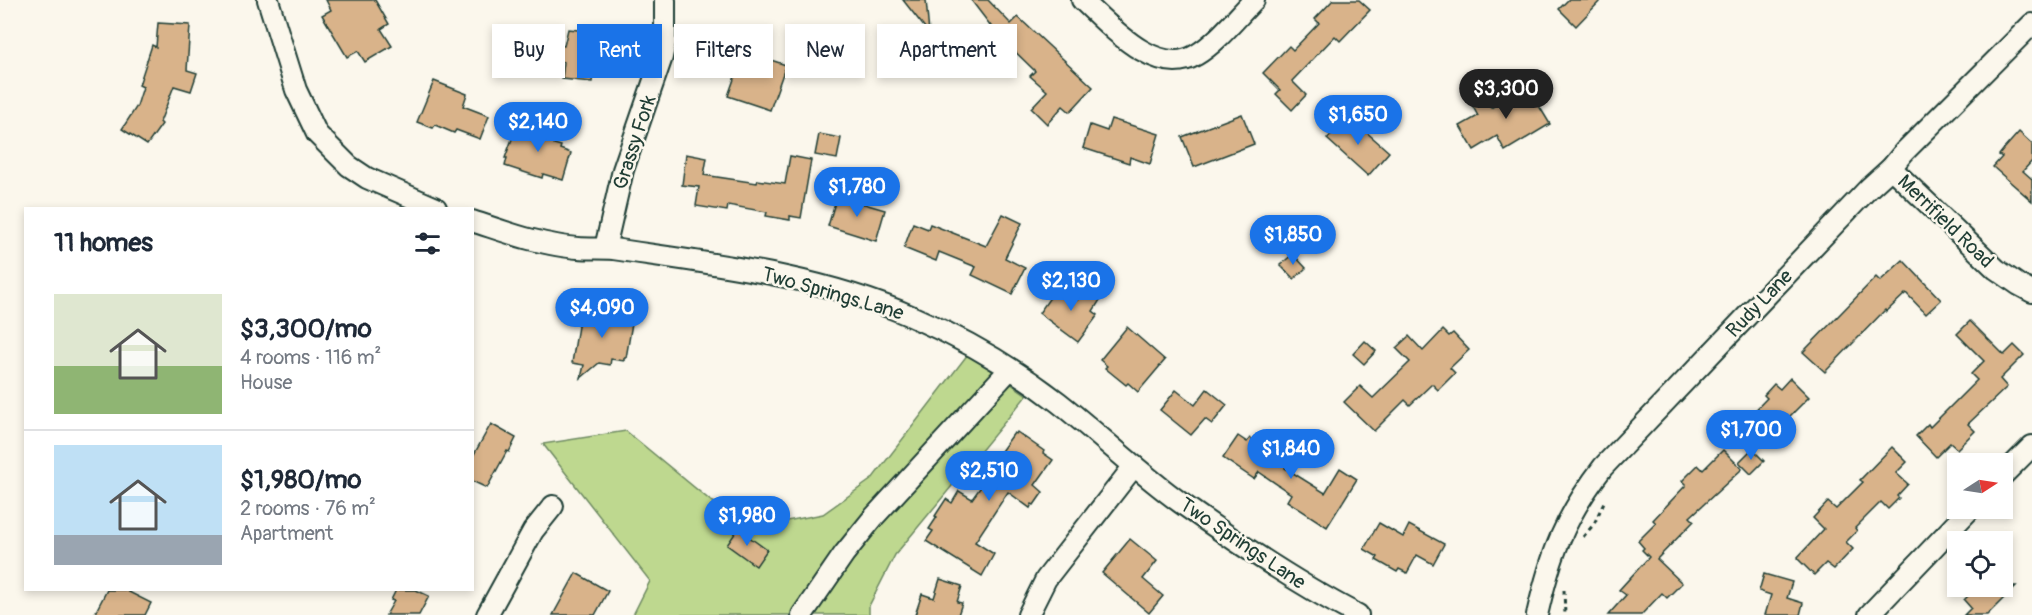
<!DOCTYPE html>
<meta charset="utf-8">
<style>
:root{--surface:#fff;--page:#f2f2f3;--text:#1f2937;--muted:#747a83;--line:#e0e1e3;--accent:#1a73e8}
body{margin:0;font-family:Pangolin,sans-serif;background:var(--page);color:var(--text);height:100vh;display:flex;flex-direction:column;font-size:22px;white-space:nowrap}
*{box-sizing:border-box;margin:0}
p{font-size:20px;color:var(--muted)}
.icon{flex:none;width:33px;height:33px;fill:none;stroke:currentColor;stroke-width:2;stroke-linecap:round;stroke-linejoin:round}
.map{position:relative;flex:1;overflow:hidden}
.drawer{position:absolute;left:24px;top:207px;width:450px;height:384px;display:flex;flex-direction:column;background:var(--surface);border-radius:0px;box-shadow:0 3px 9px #0003}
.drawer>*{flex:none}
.guide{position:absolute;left:492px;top:24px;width:570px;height:54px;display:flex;gap:12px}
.needle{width:39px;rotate:78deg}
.fabs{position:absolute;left:1947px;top:453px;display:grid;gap:12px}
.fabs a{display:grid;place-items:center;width:66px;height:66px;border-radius:0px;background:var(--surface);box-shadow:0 3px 9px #0003;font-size:30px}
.price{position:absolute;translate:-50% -51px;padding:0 14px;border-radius:21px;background:var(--accent);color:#fff;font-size:20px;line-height:39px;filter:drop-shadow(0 2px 3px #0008)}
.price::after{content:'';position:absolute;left:50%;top:36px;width:18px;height:14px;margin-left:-9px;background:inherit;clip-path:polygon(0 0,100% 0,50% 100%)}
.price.current{background:#222;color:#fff}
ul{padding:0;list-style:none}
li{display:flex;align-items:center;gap:18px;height:150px;padding:0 30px}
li+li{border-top:2px solid var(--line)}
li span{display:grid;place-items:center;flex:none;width:168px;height:120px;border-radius:0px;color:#555}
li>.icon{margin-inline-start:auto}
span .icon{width:72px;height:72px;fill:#fffc;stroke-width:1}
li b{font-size:26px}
h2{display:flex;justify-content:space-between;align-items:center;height:72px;padding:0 30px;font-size:26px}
.chip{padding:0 21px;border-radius:0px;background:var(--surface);box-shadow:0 3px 9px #0003;font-size:21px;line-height:54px}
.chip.current{background:var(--accent);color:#fff}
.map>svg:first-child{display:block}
.green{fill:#bed88f;stroke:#6e8a62;stroke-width:1.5}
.building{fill:#d9b38a;stroke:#1f3d34;stroke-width:1.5}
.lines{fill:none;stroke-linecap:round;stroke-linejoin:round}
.minor-casing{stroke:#1f3d34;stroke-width:24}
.path{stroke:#1f3d34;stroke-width:3;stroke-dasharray:4.5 4.5;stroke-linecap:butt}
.minor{stroke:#fbf7ec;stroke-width:20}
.labels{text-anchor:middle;stroke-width:5;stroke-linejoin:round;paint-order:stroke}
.street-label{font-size:20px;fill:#1f3d34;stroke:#fbf7ec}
</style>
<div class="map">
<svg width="2032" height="615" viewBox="0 0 2032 615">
<rect width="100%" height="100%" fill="#fbf7ec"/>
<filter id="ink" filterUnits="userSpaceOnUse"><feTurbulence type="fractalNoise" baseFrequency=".0167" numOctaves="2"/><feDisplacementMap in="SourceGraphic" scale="12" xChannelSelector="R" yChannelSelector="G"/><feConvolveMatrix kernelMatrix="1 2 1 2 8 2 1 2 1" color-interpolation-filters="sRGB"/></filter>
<g filter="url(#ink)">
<path class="green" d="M968,354L1027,395L895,555L869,606V615H633L650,581L543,444L626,431L711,501L766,525L823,514L872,479Z"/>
<g class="building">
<path d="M326,0H375L389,24L381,29L392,46L365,62L358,51L347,57L322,15L331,10Z"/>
<path d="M903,0H926L929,33Z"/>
<path d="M971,0H988L1011,24L1018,17L1093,87L1070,112L1063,106L1047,124L1031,108L1047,91L1030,76L1035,71L997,34Z"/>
<path d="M1333,0H1359L1370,10L1340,41L1335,36L1292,81L1306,95L1292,110L1276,94L1280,90L1263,73L1289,46L1293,50L1319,23L1315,19Z"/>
<path d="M1568,0H1601L1576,26L1559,9Z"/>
<path d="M158,23L190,25L187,70L197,73L191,91L174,86L160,122L162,124L147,145L122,129L137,106L143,87L139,85L152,45L156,47Z"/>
<path d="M568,29L599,32L592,82L562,79L564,62L554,61L556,45L564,46Z"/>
<path d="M744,51L786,65L770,110L728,96Z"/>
<path d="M434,81L467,94L463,106L489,116L480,139L456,130L454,133L435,125L433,128L417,122Z"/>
<path d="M1527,86L1550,124L1505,151L1497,136L1474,150L1460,126L1478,116L1471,103L1484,96L1491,108Z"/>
<path d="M1242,114L1254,144L1194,167L1182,137Z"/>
<path d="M1348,116L1389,152L1368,176L1327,139Z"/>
<path d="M1111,119L1159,134L1150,164L1130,157L1129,163L1083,148L1090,125L1107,131Z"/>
<path d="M544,124L558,129L554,144L561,146L560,149L571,153L563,180L543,174L542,178L505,166L507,158H505L515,131L527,135L530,125L542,129Z"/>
<path d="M2019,132L2032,144V161L2023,171L2032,179V201L1993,167L2002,157L1999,155L2003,150Z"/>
<path d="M819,134L841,138L837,159L815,155Z"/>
<path d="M686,154L707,158L704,175L757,183L758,180L785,184L790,156L811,160L801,218L790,216V220L766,216L767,212L728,205L727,211L696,206L699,187L682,185Z"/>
<path d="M837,196L885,210L876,241L828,226Z"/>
<path d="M1003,214L1022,223L1005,258L1025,268L1012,294L972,275L976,267L939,252L936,261L904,248L913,223L928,229L930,224L986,246Z"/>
<path d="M1293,254L1306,268L1294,279L1280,265Z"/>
<path d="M1903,260L1941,300L1926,314L1906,293L1886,312L1885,310L1825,372L1803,352L1876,277L1880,281Z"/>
<path d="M1058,286L1077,300L1085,289L1100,300L1093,311L1098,315L1078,342L1039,313Z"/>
<path d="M613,309L634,312L626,358H624V361L611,359L610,365L599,363L581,378L584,365L572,363L580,314L609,319L611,318Z"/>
<path d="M1970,321L2004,355L2014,345L2024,355L2000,379L2007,387L1968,424L1975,431L1957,449L1950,443L1936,457L1916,436L1928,424L1930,427L1977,380L1971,374L1984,361L1957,334Z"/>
<path d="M1127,327L1165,360L1138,392L1128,383L1126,385L1105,368L1107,366L1100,360Z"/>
<path d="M1443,330L1449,336L1453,333L1469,350L1450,368L1455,373L1438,390L1432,384L1410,405L1405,400L1374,431L1344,402L1360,386L1373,398L1410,362L1396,348L1409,336L1423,351Z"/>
<path d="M1365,341L1376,351L1364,364L1353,354Z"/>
<path d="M1790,378L1809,397L1764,442L1744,422L1767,398L1764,395L1774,384L1780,389Z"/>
<path d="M1207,389L1227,405L1212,424L1205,419L1191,435L1160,410L1176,390L1195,405Z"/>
<path d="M491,424L516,438L509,452L507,451L487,488L472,481V458Z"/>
<path d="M1017,432L1044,451L1043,453L1053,460L1035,485L1043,492L1034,505L1032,504L1030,508L1008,492L975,542L994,554L982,576L926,541L933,531L929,529L937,517L935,516L946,499L952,503L959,491L972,499L988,477L980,471L989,458L994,461L1014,433L1016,434Z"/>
<path d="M1238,436L1247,442L1250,438L1288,464L1285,468L1325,493L1340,468L1357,479L1327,527L1287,501L1291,494L1259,472L1254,479L1223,458Z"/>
<path d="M1892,447L1907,462L1896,473L1908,484L1897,496L1899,498L1888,509L1881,502L1855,528L1857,531L1846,542L1853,549L1834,569L1826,563L1814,575L1797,558L1824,529L1813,518L1828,502L1836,509L1863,482L1860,480Z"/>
<path d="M1752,449L1764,461L1751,474L1739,462Z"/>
<path d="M1723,450L1742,469L1690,517L1694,521L1657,559L1682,583L1667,598L1662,593L1641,615H1608L1626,595L1619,590L1649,557L1642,550L1644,548L1638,541L1656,523L1653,520L1686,485L1682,481L1698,465L1703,470Z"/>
<path d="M1379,523L1403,537L1409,525L1444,544L1433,564L1417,555L1407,573L1399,569L1397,572L1376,560L1378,557L1364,549Z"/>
<path d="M738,529L767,550L756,566L727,545Z"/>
<path d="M1130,539L1157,561L1143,579L1163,596L1149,613L1102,573Z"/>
<path d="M576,573L608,591L595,615H553Z"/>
<path d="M1764,574L1792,582L1787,598L1803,603L1800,615H1765L1771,595L1759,591Z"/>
<path d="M940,579L962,586L957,602L962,603L958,615H915L922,594L934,598Z"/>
<path d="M1978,586H2016L1987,615H1964L1971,608L1964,600Z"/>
<path d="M107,590H125L151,603L145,615H94Z"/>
<path d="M396,590H416L429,596L419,615H386L394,601L391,600Z"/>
</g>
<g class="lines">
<g class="minor-casing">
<g id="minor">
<path d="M268,0L296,90L317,134L349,166L367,178L436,208"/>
<path d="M1082,0C1109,25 1157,79 1196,55C1218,42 1236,18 1254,0"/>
<path d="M1891,168L1996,269L2019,285L2032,292"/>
<path d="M472,221C491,227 510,234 529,239C545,243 562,247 578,248C590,249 601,248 613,249C714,264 818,275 913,317C964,339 1014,368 1058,402C1100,435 1138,472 1181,503C1237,543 1296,583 1358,615"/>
<path d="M605,248L623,170L662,57L665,43V0"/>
<path d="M2002,476L2032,446"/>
<path d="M487,615L533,531L553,506"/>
<path d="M802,615L844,554L873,518L1010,369"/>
<path d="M1028,615L1046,579L1134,466"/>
<path d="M1537,615C1551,554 1564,518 1603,467L1869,188L1891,168L1904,152L2032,24"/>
<path d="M1869,615L1971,508"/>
</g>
</g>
<g class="path">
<path d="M1583,537L1594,524L1604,502"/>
<path d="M1564,590L1565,615"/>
</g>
<use href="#minor" class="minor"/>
</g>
</g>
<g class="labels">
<g class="street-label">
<text transform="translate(634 142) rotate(-72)" y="7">Grassy Fork</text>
<text transform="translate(1946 221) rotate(44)" y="7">Merrifield Road</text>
<text transform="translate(833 293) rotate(16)" y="7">Two Springs Lane</text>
<text transform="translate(1759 303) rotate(-46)" y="7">Rudy Lane</text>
<text transform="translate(1243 543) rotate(34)" y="7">Two Springs Lane</text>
</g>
</g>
</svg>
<div class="fabs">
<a><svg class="needle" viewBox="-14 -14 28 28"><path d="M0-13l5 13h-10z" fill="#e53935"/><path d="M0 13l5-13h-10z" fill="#747a83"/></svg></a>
<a><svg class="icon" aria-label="locate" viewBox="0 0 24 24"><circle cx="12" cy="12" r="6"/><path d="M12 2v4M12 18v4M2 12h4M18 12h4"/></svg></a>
</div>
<b class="price current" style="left:1506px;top:120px">$3,300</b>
<b class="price" style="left:1358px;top:146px">$1,650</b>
<b class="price" style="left:538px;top:153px">$2,140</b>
<b class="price" style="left:857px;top:218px">$1,780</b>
<b class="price" style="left:1293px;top:266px">$1,850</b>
<b class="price" style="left:1071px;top:312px">$2,130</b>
<b class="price" style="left:602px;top:339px">$4,090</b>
<b class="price" style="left:1751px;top:461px">$1,700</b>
<b class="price" style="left:1291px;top:480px">$1,840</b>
<b class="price" style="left:989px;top:502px">$2,510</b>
<b class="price" style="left:747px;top:547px">$1,980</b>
<div class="guide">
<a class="chip">Buy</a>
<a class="chip current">Rent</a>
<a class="chip">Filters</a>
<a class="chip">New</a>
<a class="chip">Apartment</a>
</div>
<section class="drawer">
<h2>11 homes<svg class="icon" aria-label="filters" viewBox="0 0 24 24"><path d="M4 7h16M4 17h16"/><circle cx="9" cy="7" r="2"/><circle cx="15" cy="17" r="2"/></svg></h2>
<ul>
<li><span style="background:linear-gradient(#dfe7d0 60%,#8fb573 0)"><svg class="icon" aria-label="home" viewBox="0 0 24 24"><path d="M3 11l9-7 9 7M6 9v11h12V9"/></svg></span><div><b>$3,300/mo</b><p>4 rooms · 116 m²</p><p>House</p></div></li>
<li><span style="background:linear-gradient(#bfe0f5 75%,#9aa5b1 0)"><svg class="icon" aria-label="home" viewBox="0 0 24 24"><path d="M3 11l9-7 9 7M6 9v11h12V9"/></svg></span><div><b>$1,980/mo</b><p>2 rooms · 76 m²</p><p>Apartment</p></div></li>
</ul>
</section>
</div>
